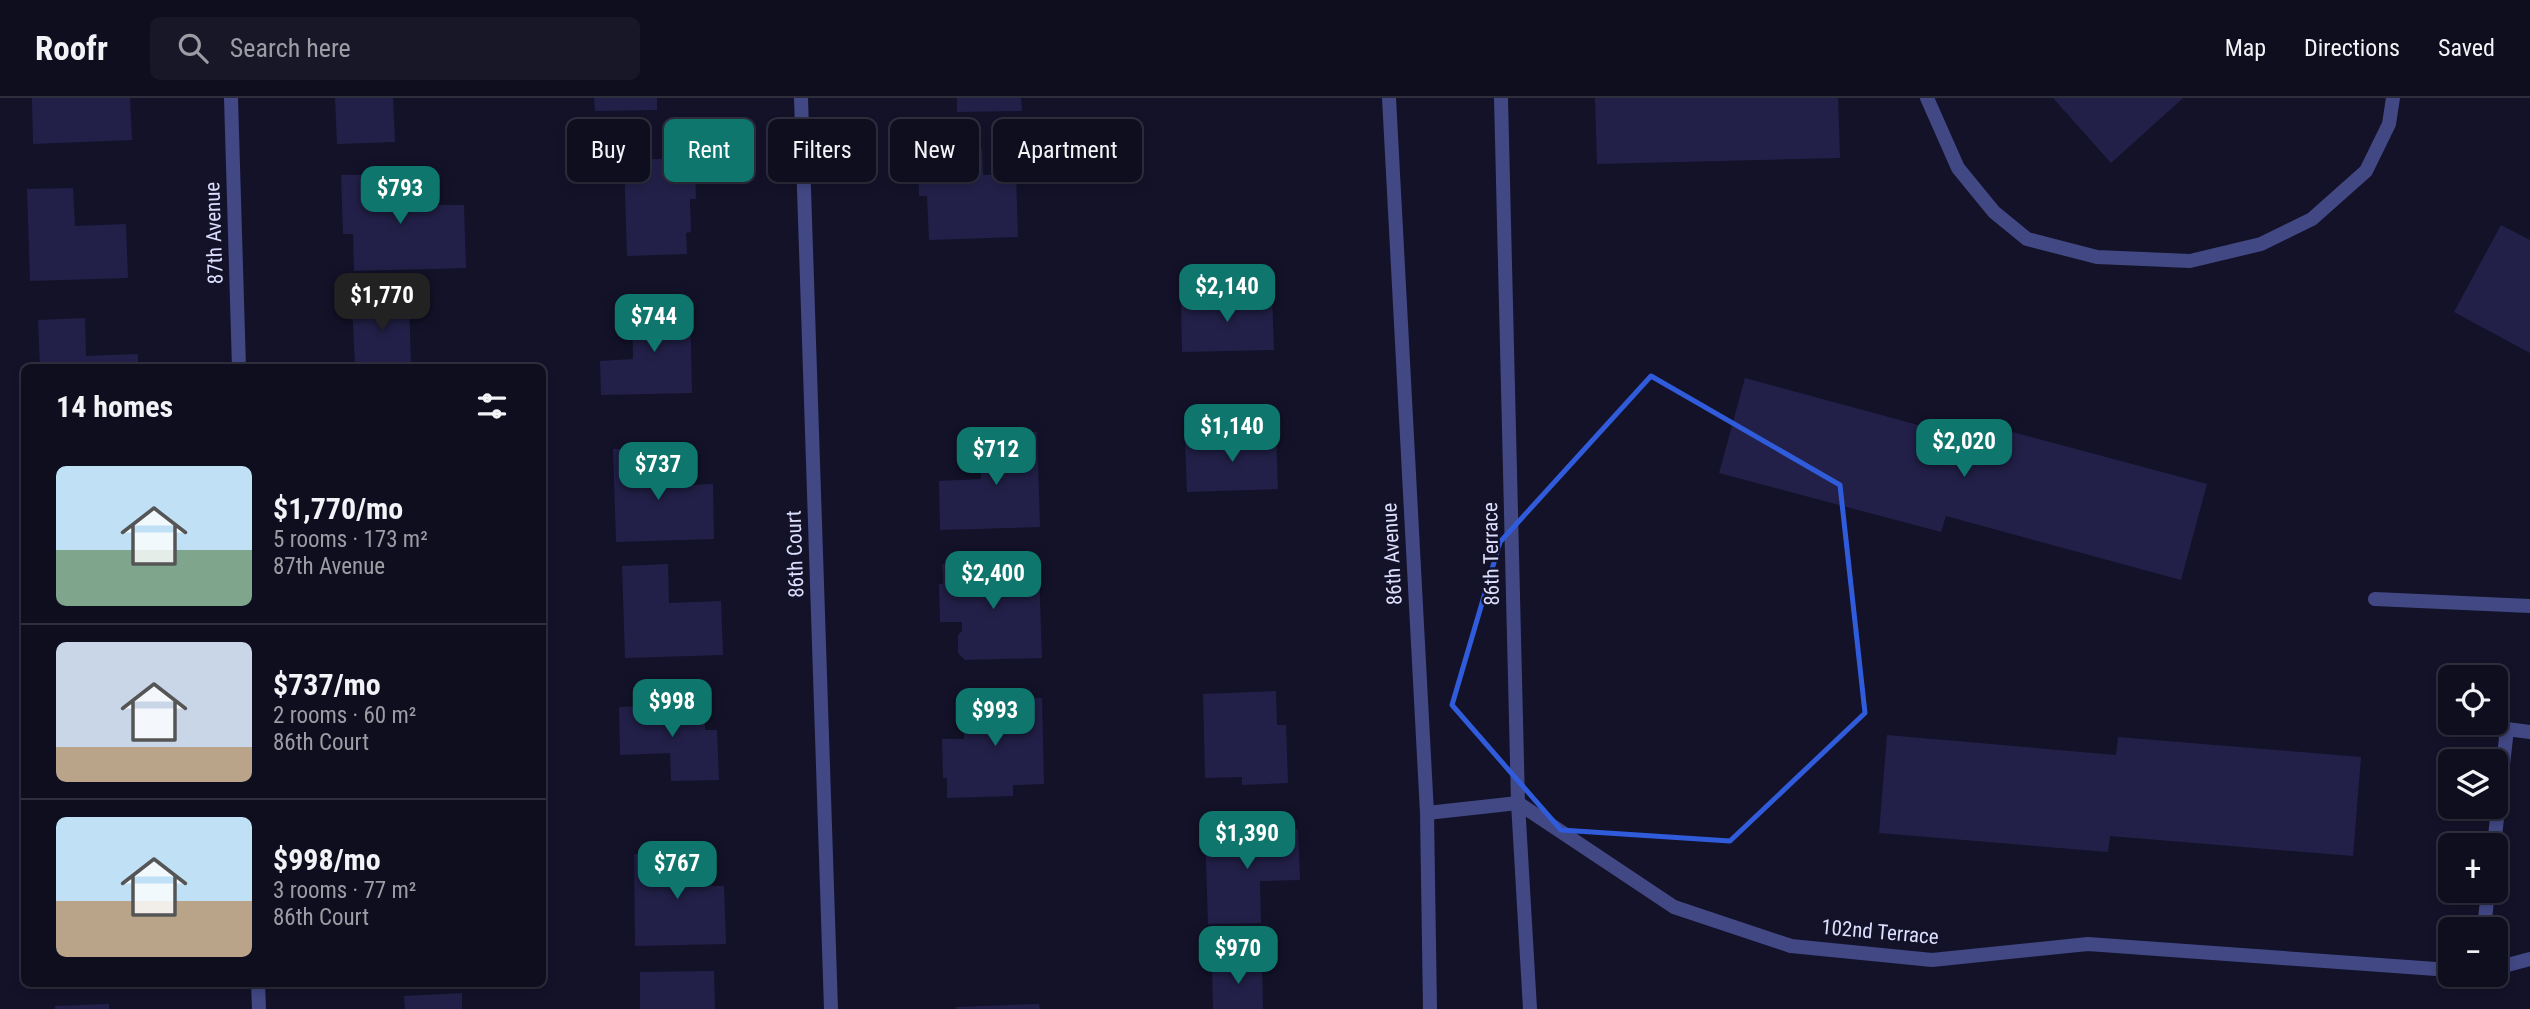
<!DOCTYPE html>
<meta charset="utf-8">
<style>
:root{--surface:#0e0e1f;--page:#171728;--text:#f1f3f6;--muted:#9b9ca4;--line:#2e2e3d;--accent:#0f766e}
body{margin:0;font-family:"Roboto Condensed",sans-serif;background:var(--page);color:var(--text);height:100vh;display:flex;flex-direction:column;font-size:26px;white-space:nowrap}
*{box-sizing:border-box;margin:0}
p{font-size:23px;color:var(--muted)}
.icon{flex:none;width:38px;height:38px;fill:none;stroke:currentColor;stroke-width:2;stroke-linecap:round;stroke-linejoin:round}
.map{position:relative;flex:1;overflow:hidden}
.sheet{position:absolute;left:21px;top:266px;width:525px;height:623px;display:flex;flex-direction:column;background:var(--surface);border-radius:10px;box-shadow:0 4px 10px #0003,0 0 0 2px var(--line)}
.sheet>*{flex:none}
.guide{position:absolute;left:567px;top:21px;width:665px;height:63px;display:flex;gap:14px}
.buttons{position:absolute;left:2438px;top:567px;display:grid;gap:14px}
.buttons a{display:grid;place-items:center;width:70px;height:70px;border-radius:10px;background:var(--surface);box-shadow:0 4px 10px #0003,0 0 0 2px var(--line);font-size:35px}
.price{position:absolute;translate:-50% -60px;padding:0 16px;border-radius:14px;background:var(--accent);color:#fff;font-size:23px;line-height:46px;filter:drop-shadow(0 2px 4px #0008)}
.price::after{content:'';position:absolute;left:50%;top:42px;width:21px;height:16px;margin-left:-10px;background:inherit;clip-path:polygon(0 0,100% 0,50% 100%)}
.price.selected{background:#222;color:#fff}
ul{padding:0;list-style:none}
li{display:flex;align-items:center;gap:21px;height:175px;padding:0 35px}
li+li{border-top:2px solid var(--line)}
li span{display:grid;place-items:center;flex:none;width:196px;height:140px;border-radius:10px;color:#555}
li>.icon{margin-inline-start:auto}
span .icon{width:84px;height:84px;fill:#fffc;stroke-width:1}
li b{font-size:30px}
h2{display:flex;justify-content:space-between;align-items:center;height:84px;padding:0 35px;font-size:30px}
.tag{padding:0 24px;border-radius:10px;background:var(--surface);box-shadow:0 4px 10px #0003,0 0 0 2px var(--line);font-size:24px;line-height:63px}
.tag.selected{background:var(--accent);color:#fff}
header{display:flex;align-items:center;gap:42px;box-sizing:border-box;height:98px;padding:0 35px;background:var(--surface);border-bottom:2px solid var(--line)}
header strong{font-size:33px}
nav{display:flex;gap:38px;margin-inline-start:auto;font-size:24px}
.search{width:490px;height:63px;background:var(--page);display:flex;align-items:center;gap:18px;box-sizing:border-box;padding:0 24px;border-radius:10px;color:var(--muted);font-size:26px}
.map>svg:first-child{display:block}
.building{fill:#222048}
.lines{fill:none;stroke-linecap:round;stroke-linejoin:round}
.lane{stroke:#414884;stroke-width:14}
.street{stroke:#414884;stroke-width:14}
.marked{fill:none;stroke:#305cdc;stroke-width:5;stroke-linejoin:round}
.labels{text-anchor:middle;stroke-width:5;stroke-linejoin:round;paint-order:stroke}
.street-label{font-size:21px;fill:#dcdefd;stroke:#131229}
</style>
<header>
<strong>Roofr</strong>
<div class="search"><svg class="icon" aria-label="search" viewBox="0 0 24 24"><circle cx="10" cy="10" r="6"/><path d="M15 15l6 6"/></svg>Search here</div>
<nav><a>Map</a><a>Directions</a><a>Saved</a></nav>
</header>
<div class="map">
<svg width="2530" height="911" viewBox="0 0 2530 911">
<rect width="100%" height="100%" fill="#131229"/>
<g class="building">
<path d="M32,0H130L132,42L33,46Z"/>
<path d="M335,0H393L395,44L337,46Z"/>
<path d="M594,0H657V12L595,13Z"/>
<path d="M957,0H1021L1022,13L957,14Z"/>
<path d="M1595,0H1838L1840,60L1597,66Z"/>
<path d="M2053,0H2183L2111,65Z"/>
<path d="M982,51L983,77L1016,76L1018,139L929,142L927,98H919L918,53Z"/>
<path d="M695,60L696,101H690L691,134L686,135L687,156L627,158L624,62Z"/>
<path d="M410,76L411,107H464L466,170L354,173L353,136H343L341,77Z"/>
<path d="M73,90L75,128L126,126L128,180L30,183L27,91Z"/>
<path d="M2501,127L2530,142V255L2454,214Z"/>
<path d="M1272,198L1274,252L1182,254L1181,201Z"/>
<path d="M409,202L411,267L355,269L352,204Z"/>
<path d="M690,206L692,295L601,297L600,263L633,261L632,208Z"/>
<path d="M85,220L86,258L138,256V270H40L38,222Z"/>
<path d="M1745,280L1966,340L1971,323L2207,386L2181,482L1946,418L1941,434L1719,375Z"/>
<path d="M1037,334L1040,429L940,432L939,383L981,381L979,335Z"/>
<path d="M1276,338L1278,391L1187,394L1185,341Z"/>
<path d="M659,350L660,388L713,386L714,441L616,444L613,351Z"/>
<path d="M1008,464V475H1039L1042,560L965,562L958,555V537L962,533V524H940L939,486H943L942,466Z"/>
<path d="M668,466L669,505L721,503L723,557L625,560L622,468Z"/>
<path d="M1276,593L1277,627H1286L1288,685L1242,687V679L1205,680L1203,596Z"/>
<path d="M1042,600L1044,686L1013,687V698L947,700V680H943L942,641H964V632L958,629V610L965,602Z"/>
<path d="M705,606V632H717L719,682L671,683L670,655L620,657L619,609Z"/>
<path d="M1887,637L2116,657L2118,639L2361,659L2353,758L2110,738L2108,754L1879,735Z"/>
<path d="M1298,731L1300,782L1260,783L1261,825L1208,826L1205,734Z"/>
<path d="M709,754V788H724L726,846L635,848L634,756Z"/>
<path d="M1262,865L1263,911H1213L1212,866Z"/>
<path d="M714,873L715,911H640V874Z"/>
<path d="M462,895V911H405L404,898Z"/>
<path d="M109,906V911H55V908Z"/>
<path d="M1039,906L1040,911H956V909Z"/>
</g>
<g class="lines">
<g class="lane">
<path d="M2375,501L2530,508"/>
<path d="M2494,747L2507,631L2530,634"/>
<path d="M2484,831L2488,793"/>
<path d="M2496,870L2530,861"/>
</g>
<g class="street">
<path d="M231,0L239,270"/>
<path d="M801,0L831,911"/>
<path d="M1389,0L1427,715L1430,911"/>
<path d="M1501,0L1518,705L1530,911"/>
<path d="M1927,0L1958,70L1994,114L2027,141L2097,159L2190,163L2261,146L2312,121L2366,73L2389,26L2393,0"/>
<path d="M1427,715L1518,705L1674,809L1791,848L1932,862L2088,846L2450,872"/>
<path d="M258,886L259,911"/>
</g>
</g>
<path class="marked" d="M1651,278L1840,387L1865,615L1730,743L1561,732L1452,607L1500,444Z"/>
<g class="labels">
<g class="street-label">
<text transform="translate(214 135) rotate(-92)" y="7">87th Avenue</text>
<text transform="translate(795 456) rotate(-92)" y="7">86th Court</text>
<text transform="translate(1392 456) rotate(-93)" y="7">86th Avenue</text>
<text transform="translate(1491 456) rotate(-91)" y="7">86th Terrace</text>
<text transform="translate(1880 834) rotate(5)" y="7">102nd Terrace</text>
</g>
</g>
</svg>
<div class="buttons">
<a><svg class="icon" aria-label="locate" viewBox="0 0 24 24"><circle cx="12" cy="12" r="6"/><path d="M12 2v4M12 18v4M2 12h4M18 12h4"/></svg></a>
<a><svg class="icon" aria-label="layers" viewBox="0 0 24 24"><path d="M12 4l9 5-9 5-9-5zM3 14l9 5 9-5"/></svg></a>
<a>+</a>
<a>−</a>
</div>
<b class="price" style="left:400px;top:128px">$793</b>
<b class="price" style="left:1227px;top:226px">$2,140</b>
<b class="price selected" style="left:382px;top:235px">$1,770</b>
<b class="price" style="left:654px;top:256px">$744</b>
<b class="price" style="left:1232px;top:366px">$1,140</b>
<b class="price" style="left:1964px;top:381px">$2,020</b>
<b class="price" style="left:996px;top:389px">$712</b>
<b class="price" style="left:658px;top:404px">$737</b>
<b class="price" style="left:993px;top:513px">$2,400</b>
<b class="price" style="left:672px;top:641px">$998</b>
<b class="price" style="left:995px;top:650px">$993</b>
<b class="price" style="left:1247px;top:773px">$1,390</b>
<b class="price" style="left:677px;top:803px">$767</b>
<b class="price" style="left:1238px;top:888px">$970</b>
<div class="guide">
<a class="tag">Buy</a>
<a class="tag selected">Rent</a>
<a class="tag">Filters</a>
<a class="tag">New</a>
<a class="tag">Apartment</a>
</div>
<section class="sheet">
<h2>14 homes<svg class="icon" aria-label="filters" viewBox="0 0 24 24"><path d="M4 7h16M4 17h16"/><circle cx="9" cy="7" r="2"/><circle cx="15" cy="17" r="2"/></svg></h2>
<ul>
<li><span style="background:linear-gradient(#bfe0f5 60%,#7fa58c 0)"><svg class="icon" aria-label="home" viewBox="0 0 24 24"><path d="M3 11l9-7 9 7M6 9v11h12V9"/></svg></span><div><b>$1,770/mo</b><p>5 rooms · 173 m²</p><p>87th Avenue</p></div></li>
<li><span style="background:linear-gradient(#c9d6e8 75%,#b9a48a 0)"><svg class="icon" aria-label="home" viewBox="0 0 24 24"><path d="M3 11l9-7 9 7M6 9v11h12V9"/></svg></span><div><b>$737/mo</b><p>2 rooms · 60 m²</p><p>86th Court</p></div></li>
<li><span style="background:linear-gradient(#bfe0f5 60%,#b9a48a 0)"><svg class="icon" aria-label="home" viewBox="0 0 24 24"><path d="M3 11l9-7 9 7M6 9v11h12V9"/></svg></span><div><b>$998/mo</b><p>3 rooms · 77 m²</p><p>86th Court</p></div></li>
</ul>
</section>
</div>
